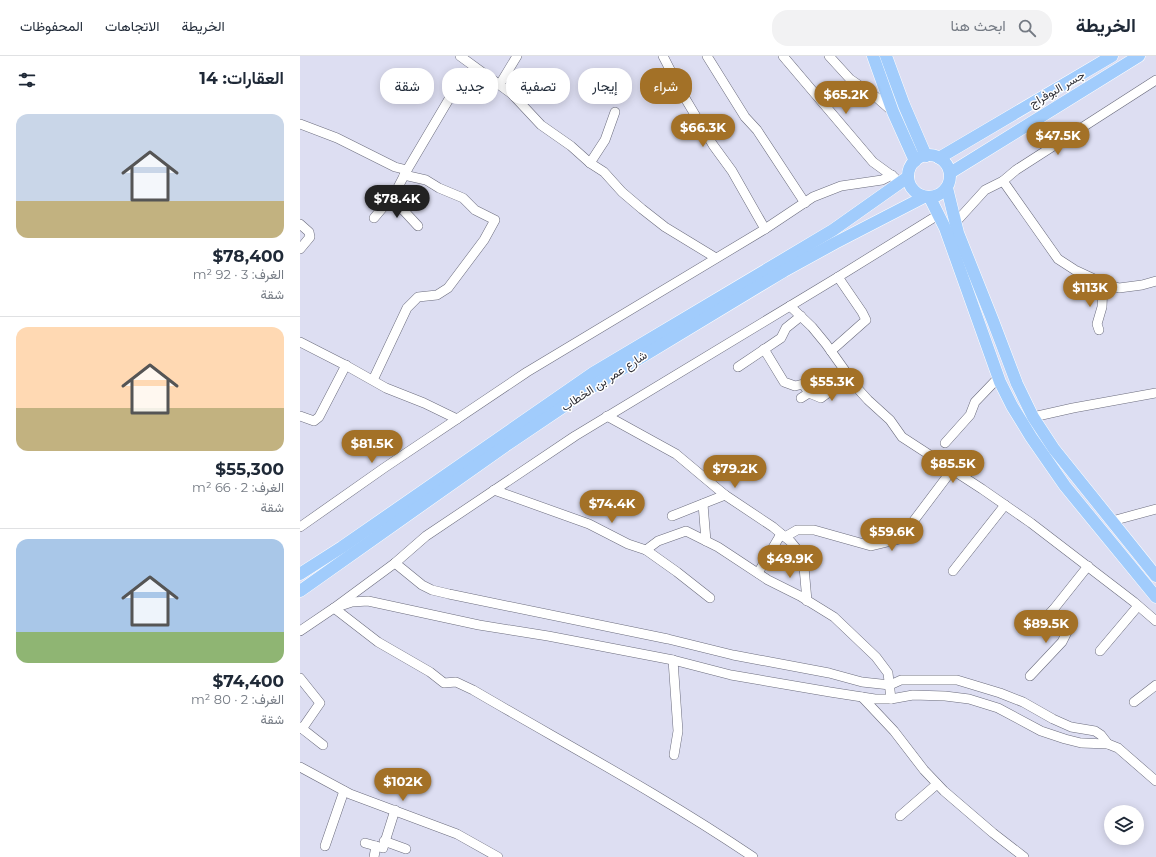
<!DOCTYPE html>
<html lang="ar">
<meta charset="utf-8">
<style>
:root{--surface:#fff;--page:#f2f2f3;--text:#1f2937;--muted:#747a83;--line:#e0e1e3;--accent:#a37127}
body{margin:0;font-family:Montserrat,Vazirmatn,sans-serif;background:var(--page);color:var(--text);direction:rtl;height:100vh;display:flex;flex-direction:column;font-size:15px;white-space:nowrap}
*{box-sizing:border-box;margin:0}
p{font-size:13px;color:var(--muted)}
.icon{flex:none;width:22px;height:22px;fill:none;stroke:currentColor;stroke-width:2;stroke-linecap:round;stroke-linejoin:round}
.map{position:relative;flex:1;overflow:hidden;direction:ltr}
.sheet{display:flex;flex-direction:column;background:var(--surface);width:300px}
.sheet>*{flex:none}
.banner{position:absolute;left:12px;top:12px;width:380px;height:36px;direction:rtl;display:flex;gap:8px}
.tools{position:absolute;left:804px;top:749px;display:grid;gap:8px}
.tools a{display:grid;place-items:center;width:40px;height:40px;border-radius:50%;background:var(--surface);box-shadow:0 2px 10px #0003;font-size:20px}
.price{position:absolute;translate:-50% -34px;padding:0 9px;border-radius:14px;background:var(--accent);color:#fff;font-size:13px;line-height:26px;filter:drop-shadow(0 1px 2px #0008)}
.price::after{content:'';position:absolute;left:50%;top:24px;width:12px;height:9px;margin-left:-6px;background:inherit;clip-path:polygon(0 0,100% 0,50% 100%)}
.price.selected{background:#222;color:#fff}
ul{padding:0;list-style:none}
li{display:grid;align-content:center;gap:8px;height:212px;padding:0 16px}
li+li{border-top:1px solid var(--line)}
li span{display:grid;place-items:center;height:124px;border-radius:12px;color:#555}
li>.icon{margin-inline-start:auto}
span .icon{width:72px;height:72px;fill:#fffc;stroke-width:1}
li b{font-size:17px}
h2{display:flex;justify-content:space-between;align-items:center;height:48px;padding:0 16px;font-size:17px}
.tag{padding:0 14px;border-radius:16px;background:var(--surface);box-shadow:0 2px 10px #0003;font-size:14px;line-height:36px}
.tag.selected{background:var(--accent);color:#fff}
header{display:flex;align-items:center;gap:24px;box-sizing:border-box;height:56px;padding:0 20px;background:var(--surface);border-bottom:1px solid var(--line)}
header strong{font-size:19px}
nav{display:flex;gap:22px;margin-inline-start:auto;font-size:14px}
.search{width:280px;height:36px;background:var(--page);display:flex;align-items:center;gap:10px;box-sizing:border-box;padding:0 14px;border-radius:16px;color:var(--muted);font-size:15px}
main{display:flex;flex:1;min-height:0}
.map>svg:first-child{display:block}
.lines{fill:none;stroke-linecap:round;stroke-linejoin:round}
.minor-casing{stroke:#6b6c7d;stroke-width:10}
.major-casing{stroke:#fff;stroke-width:13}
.minor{stroke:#fff;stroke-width:9}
.major{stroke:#a1ccfc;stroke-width:12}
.labels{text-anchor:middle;stroke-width:3;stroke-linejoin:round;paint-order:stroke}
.street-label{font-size:12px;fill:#303038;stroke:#fff}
</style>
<header>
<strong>الخريطة</strong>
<div class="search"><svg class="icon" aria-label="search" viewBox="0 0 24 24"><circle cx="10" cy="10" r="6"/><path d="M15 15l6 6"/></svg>ابحث هنا</div>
<nav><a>الخريطة</a><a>الاتجاهات</a><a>المحفوظات</a></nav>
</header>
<main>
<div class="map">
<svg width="856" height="801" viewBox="0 0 856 801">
<rect width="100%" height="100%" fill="#dddef2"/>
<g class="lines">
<g class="minor-casing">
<g id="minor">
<path d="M160,0L212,38L241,69L271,90L290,107L304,116L322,136L342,153L365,171L416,202"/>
<path d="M363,0L382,37L413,89L432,115L465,173"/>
<path d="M407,0L445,61L457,74L505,147"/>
<path d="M483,0L573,106L595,122"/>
<path d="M529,0L550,23L576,41L592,55"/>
<path d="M200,28L217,0"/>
<path d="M0,68L37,82L95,111L107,114"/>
<path d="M290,107L305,84L315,56"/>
<path d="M703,125L758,203L775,214L803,227L819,232L842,229L856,225"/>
<path d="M92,142L118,170"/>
<path d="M74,162L95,137L107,114L149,43"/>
<path d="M655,167L685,134L703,125L716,114L856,24"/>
<path d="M0,168L9,176L10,181L0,193"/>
<path d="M490,250L512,271L526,288L558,333L568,344L590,364L602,381L682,433L731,467L834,546L856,565"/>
<path d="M799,274L797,268L802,251L803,227"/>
<path d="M0,286L47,310L86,332L124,347L157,363"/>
<path d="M464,293L484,326L495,330L503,328L509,337"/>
<path d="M531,295L566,264L562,256L538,221"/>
<path d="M438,311L481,282L486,272L501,260"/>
<path d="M73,324L107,252L118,241L137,239L148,232L184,184L195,164L175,154L163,142L139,132L126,124L104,119"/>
<path d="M501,342L509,337L521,342L549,321"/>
<path d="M0,360L14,365L19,361L46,309"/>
<path d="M307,360L376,398L425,439L473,471L491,486L500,497L504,511L507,545"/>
<path d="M733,361L773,352L856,337"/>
<path d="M645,387L670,359L675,346L699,321"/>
<path d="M194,434L289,468L328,488L346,494L377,516L410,542"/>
<path d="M403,448L406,485"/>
<path d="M372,460L425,439"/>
<path d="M812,465L856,453"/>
<path d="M0,471L84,412L227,316L465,173L513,141L541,130L582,124L592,119"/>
<path d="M485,481L497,474H514L571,490L600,483L652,414"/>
<path d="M346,494L358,485L386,475L418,491L468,524L500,540L534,561L576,601L588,617L591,643"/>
<path d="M95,507L122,529L132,534L149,538L368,583L433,599L529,617L562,626L590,629L601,624H657L700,637L723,646L753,663L771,671L795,675L801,679L808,688"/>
<path d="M653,515L705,449"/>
<path d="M458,517L481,478"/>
<path d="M744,563L753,554L788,510"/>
<path d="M0,575L34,552L52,546L68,545L179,569L248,580L373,604L431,619L530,636L575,643H591L613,639L645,640L669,643L698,652L741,675L765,683L781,687L808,688L818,692L856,725"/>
<path d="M800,595L838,550"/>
<path d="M373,604L378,675L374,699"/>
<path d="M730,620L762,586L767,576L753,554"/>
<path d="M0,622L20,647L2,673"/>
<path d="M562,641L594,675L624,714L644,735L693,777L724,801"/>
<path d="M834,646L856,629"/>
<path d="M0,671L23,689"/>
<path d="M0,711L50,738L157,778L198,801"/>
<path d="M600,760L637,728"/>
<path d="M84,785L106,793"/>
<path d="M65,787L83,792L95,754"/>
<path d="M25,790L44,735"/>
<path d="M74,801L76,790"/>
<path d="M453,801C363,740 267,689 173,634L156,626L144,627L130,616L78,586L34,552L95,507L126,480L275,380L538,221L638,159"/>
</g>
</g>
<g class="major-casing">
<g id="major">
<path d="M573,0L593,56L615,105"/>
<path d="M586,0L604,49L626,100"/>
<circle cx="629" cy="120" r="21"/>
<path d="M639,102L812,0"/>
<path d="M650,117L839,0"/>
<path d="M647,132L658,177L693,265L717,328L733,361L754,393L856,520"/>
<path d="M630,142L645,172L700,326L712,350L731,381L765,430L856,541"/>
<path d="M0,518L42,491L293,317L533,174L608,121"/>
<path d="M0,535L208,388L297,328L484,215L535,187L624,141"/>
</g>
</g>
<use href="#minor" class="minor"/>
<use href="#major" class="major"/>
</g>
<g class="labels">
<g class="street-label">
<text transform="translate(757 33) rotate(-30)" y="4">جسر البوفراج</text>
<text transform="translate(304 325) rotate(-33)" y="4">شارع عمر بن الخطاب</text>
</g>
</g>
</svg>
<div class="tools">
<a><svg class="icon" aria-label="layers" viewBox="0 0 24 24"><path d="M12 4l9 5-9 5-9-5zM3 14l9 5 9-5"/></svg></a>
</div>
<b class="price" style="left:546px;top:59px">$65.2K</b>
<b class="price" style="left:403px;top:92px">$66.3K</b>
<b class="price" style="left:758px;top:100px">$47.5K</b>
<b class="price selected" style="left:97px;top:163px">$78.4K</b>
<b class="price" style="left:790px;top:252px">$113K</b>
<b class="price" style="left:532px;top:346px">$55.3K</b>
<b class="price" style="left:72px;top:408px">$81.5K</b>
<b class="price" style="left:653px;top:428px">$85.5K</b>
<b class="price" style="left:435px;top:433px">$79.2K</b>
<b class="price" style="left:312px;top:468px">$74.4K</b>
<b class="price" style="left:592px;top:496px">$59.6K</b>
<b class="price" style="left:490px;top:523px">$49.9K</b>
<b class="price" style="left:746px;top:588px">$89.5K</b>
<b class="price" style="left:103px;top:746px">$102K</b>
<div class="banner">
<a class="tag selected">شراء</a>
<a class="tag">إيجار</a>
<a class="tag">تصفية</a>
<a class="tag">جديد</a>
<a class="tag">شقة</a>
</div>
</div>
<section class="sheet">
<h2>العقارات: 14<svg class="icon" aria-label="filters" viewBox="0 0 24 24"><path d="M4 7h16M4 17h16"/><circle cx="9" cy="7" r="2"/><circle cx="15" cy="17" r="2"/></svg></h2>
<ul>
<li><span style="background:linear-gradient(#c9d6e8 70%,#c2b280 0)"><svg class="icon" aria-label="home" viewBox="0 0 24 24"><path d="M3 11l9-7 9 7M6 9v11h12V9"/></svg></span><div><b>$78,400</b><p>الغرف: 3 · 92 m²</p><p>شقة</p></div></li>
<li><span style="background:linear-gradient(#ffd9b3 65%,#c2b280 0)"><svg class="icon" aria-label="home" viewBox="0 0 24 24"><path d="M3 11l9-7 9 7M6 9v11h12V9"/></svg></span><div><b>$55,300</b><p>الغرف: 2 · 66 m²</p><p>شقة</p></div></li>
<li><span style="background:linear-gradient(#a9c7e8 75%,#8fb573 0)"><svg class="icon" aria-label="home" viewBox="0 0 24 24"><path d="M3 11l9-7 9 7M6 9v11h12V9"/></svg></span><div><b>$74,400</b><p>الغرف: 2 · 80 m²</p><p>شقة</p></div></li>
</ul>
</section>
</main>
